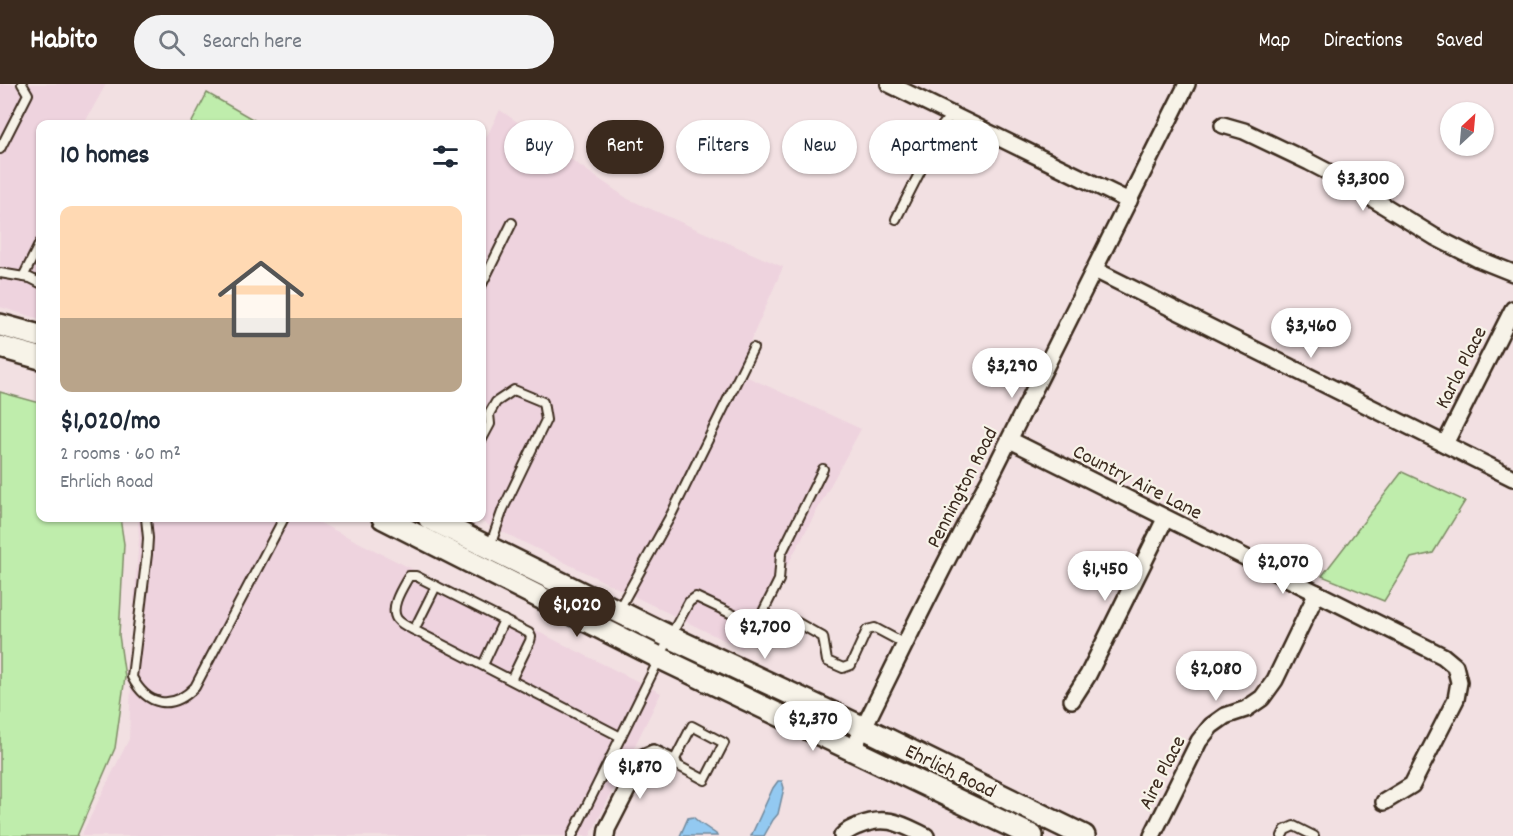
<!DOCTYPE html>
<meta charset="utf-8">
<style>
:root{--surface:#fff;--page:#f2f2f3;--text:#1f2937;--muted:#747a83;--accent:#3b2a1e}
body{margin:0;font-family:Dekko,sans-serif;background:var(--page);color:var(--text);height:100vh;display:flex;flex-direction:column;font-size:22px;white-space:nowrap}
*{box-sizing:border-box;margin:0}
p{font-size:20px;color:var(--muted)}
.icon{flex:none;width:33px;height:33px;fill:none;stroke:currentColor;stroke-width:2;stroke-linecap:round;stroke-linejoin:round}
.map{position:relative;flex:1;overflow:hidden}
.details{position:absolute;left:36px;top:36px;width:450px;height:402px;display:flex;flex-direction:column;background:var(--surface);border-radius:12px;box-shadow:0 2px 4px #0004}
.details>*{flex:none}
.top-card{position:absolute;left:504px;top:36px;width:570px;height:54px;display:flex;gap:12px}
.needle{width:39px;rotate:26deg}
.fabs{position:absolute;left:1440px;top:18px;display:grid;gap:12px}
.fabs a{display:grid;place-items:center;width:54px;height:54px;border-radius:50%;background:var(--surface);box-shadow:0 2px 4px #0004;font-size:30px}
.price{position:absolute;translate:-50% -51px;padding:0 14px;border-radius:21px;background:#fff;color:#222;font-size:20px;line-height:39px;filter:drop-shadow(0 2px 3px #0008)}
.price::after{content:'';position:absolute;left:50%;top:36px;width:18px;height:14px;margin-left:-9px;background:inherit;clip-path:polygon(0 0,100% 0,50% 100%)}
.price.on{background:var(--accent);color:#fff}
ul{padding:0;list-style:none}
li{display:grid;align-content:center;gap:12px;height:318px;padding:0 24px}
li span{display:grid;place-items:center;height:186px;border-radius:12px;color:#555}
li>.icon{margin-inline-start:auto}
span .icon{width:108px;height:108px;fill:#fffc;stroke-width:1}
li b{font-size:26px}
h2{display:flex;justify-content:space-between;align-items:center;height:72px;padding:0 24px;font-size:26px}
.pill{padding:0 21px;border-radius:27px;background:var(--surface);box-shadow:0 2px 4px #0004;font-size:21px;line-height:54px}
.pill.on{background:var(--accent);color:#fff}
header{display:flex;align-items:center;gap:36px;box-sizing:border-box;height:84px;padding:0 30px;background:var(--accent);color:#fff}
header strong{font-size:28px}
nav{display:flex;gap:33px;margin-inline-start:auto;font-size:21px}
.search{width:420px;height:54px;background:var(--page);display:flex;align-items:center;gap:15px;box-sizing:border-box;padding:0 21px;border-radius:33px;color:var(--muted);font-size:22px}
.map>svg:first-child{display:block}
.built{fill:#eed3de}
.green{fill:#bfedac;stroke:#7d8c65;stroke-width:1.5}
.water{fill:#93c9f1;stroke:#70899d;stroke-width:1.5}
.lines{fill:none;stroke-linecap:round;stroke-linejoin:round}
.service-casing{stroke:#3b2a1e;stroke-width:12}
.minor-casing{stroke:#3b2a1e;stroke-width:20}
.secondary-casing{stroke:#3b2a1e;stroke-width:26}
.service{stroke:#f7f3e8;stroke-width:8}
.minor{stroke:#f7f3e8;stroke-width:15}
.secondary{stroke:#f7f3e8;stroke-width:21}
.labels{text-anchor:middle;stroke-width:4.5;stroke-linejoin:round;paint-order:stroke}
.street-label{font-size:21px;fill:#3b2a1e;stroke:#f7f3e8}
</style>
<header>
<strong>Habito</strong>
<div class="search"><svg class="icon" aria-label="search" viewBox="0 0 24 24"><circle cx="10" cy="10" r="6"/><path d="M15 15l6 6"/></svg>Search here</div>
<nav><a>Map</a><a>Directions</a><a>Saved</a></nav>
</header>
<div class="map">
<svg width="1513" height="752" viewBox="0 0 1513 752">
<rect width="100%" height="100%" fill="#f2e0e2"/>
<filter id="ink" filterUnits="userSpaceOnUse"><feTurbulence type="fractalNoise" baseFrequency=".0167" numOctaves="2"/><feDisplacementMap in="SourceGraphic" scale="12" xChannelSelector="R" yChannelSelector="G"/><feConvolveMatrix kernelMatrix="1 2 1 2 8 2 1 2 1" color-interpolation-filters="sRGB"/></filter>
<g filter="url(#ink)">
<g class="built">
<path d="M0,0H106L84,40H40V235L0,223Z"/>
<path d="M500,26L628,115L783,183L737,288L861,345L742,565L474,434H482V62Z"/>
<path d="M138,434H310L661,609L590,752H81L129,655L134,514L139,455Z"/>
</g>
<g class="green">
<path d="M207,9L261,40H191Z"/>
<path d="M0,308L40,319V434H120L124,460L119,551L125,593L115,664L77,752H0Z"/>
<path d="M1402,388L1465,417L1433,469L1411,474L1384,517L1322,492Z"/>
</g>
<g class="water">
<path d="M778,697H782L784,704L778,730L773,736L764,752H751L773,704Z"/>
<path d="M693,733L700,739L716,750L717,752H680L688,734Z"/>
</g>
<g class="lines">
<g class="service-casing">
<g id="service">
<path d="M0,65L28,10L22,0"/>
<path d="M896,135L926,76L938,47L951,31"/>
<path d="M0,189L30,194L40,199"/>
<path d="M23,193L40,159"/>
<path d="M482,200L512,139"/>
<path d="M482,355L490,340L489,330L496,318L514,306L543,318L546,336L503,425L490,462"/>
<path d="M146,434L148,454L147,470L132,593C147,622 172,627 195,603L284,434"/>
<path d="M619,525L671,431L753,264"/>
<path d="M760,534L771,537L791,535L823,553L827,577L843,584L851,581L867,546L875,544L905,560"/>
<path d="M414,546L436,502"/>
<path d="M483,581L504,536"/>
<path d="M511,596L530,557L531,553L529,549L416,492H409C403,503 389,523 397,535C401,540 408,543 414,546L621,653"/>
<path d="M692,642L724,659L705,696L673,679Z"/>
<path d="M572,752L670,553L689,518L696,513L749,538L760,534L779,496L781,470L823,385"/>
<path d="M1282,752L1285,746L1294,742L1314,752"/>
</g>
</g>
<g class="minor-casing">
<g id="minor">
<path d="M889,0L1129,117"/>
<path d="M1223,41L1244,47L1309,78L1334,91L1435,153L1478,175L1513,189"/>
<path d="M1095,186L1513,394"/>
<path d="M1010,356L1443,572L1455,582L1459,598L1456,615L1412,701L1384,718"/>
<path d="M1445,360L1513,225"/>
<path d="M1072,616L1088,591L1165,435"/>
<path d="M853,665C898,575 941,484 989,396L1187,0"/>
<path d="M606,752L607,745L644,673L653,669L673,679"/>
<path d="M842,752C846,747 851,745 858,742C886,730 901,740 926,752"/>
<path d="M1152,752L1199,657L1211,642L1225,632L1246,625L1262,614L1275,596L1317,509"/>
</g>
</g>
<g class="secondary-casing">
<g id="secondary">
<path d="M0,241L40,252"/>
<path d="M0,263L40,274"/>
<path d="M383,434L660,574L1032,752"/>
<path d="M429,434L670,553L864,644L1084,752"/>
</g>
</g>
<use href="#service" class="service"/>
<use href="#minor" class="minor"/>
<use href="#secondary" class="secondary"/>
</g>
</g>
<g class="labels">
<g class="street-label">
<text transform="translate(1460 283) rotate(-63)" y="7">Karla Place</text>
<text transform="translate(1138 397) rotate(27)" y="7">Country Aire Lane</text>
<text transform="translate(961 403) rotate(-63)" y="7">Pennington Road</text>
<text transform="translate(951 686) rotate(26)" y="7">Ehrlich Road</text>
<text transform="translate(1161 688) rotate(-63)" y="7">Aire Place</text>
</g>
</g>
</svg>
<div class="fabs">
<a><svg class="needle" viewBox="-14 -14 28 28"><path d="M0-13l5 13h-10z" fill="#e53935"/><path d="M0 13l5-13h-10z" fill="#747a83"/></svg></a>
</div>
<b class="price" style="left:1363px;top:128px">$3,300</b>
<b class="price" style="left:1311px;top:275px">$3,460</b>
<b class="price" style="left:1012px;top:315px">$3,290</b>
<b class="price" style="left:1283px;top:511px">$2,070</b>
<b class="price" style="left:1105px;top:518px">$1,450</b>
<b class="price on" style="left:577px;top:554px">$1,020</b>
<b class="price" style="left:765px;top:576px">$2,700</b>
<b class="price" style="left:1216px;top:618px">$2,080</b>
<b class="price" style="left:813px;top:668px">$2,370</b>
<b class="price" style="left:640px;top:716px">$1,870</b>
<div class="top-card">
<a class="pill">Buy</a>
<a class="pill on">Rent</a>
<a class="pill">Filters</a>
<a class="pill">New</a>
<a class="pill">Apartment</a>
</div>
<section class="details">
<h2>10 homes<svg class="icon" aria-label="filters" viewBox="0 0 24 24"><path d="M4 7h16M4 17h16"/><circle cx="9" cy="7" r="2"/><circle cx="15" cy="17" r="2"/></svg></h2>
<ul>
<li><span style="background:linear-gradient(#ffd9b3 60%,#b9a48a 0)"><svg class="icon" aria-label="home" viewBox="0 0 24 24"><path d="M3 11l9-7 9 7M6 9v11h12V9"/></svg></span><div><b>$1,020/mo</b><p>2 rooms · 60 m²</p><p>Ehrlich Road</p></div></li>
</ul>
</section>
</div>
